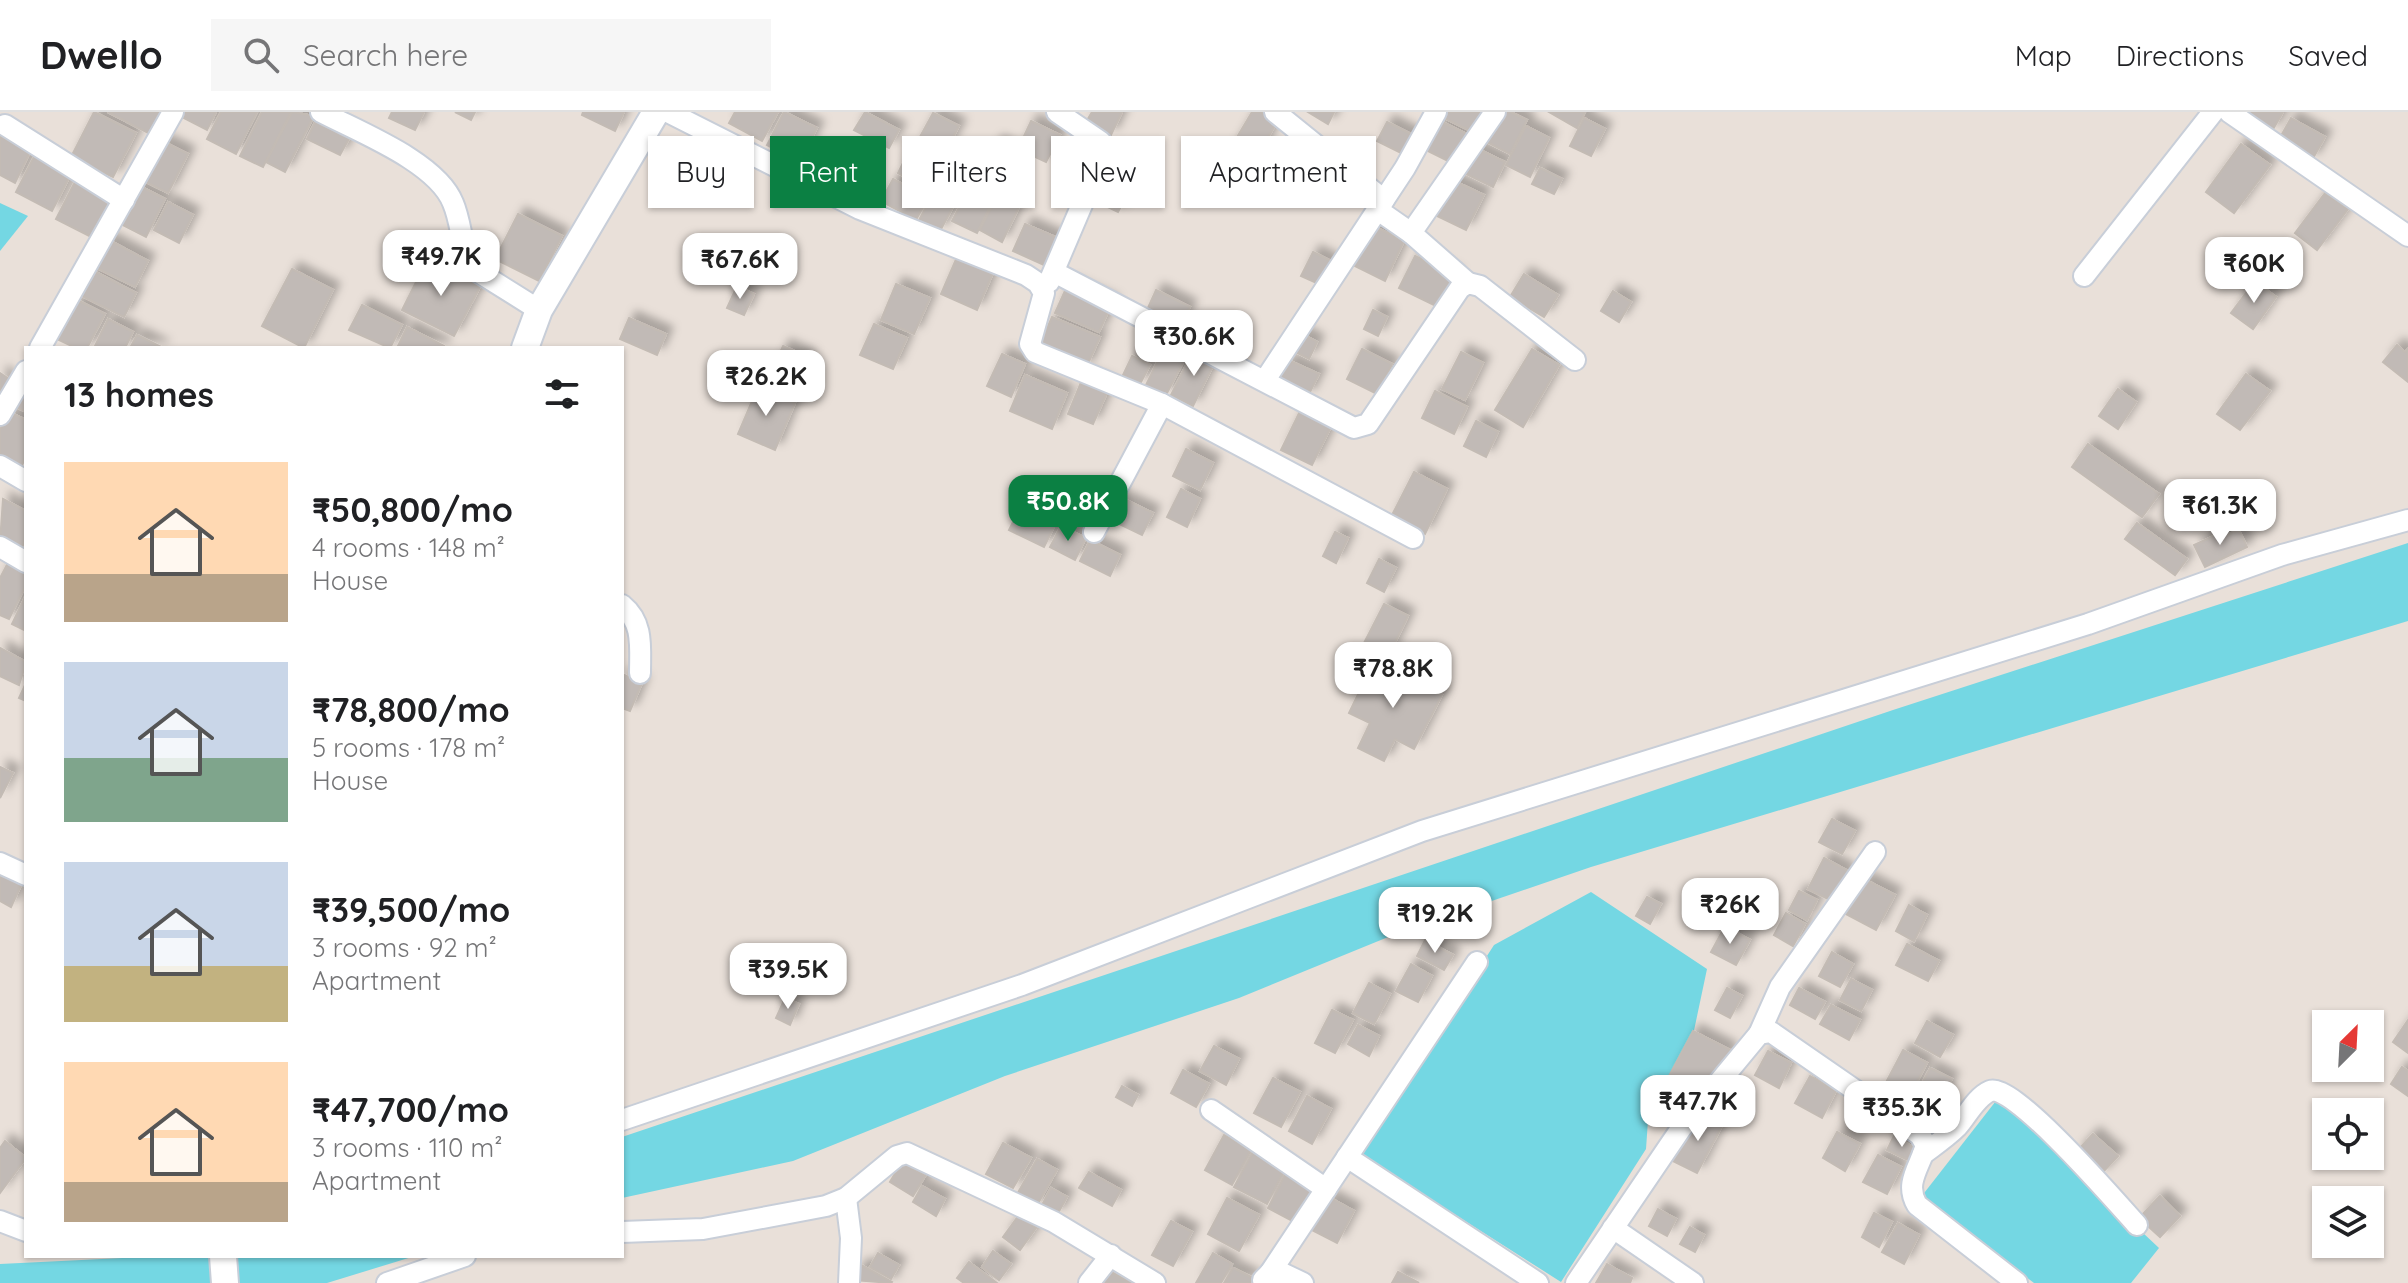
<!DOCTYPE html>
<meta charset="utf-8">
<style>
:root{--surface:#fff;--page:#f6f6f6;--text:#202124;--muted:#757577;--line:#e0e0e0;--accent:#0b8043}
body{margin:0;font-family:Quicksand,sans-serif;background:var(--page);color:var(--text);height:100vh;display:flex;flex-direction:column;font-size:30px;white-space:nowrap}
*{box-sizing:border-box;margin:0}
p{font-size:26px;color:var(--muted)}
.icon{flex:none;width:44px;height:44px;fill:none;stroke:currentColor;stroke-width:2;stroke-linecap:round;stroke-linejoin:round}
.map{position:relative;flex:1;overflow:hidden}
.side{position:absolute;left:24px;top:234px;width:600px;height:912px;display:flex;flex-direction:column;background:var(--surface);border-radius:0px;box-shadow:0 2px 6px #0004}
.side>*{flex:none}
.top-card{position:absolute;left:648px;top:24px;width:760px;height:72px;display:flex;gap:16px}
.needle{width:52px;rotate:24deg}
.fabs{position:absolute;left:2312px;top:898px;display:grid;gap:16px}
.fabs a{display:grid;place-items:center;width:72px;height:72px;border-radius:0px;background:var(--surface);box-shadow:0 2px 6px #0004;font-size:40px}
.price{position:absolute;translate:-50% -68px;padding:0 18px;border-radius:16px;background:#fff;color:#222;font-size:26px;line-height:52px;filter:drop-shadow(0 2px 4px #0008)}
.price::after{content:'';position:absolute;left:50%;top:48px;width:24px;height:18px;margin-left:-12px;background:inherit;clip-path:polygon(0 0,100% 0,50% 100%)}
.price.active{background:var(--accent);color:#fff}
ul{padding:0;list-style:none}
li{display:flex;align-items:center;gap:24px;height:200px;padding:0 40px}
li span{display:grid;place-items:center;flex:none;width:224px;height:160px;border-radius:0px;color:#555}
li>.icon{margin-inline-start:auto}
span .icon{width:96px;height:96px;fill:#fffc;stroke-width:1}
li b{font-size:34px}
h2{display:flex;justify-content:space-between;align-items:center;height:96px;padding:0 40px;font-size:34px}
.tag{padding:0 28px;border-radius:0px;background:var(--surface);box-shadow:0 2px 6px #0004;font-size:28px;line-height:72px}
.tag.active{background:var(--accent);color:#fff}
header{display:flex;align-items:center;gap:48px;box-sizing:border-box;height:112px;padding:0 40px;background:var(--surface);border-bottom:2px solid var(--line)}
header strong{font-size:38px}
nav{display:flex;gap:44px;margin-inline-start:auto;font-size:28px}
.search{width:560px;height:72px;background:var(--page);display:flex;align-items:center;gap:20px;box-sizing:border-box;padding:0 28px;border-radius:0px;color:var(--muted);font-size:30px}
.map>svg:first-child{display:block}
.water{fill:#74d7e3}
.building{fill:#c1bab6;stroke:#c3bbb4;stroke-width:2;filter:url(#shadow)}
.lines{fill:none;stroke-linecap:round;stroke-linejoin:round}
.minor-casing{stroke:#c8ced8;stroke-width:24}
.tertiary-casing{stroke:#c8ced8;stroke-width:30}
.minor{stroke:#fff;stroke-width:20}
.tertiary{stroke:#fff;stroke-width:26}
</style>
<header>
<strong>Dwello</strong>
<div class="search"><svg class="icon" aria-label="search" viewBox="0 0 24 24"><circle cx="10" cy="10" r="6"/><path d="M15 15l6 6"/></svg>Search here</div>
<nav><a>Map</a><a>Directions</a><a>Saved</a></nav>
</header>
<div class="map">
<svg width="2408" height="1171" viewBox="0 0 2408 1171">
<defs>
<filter id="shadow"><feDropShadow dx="7" dy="-7" stdDeviation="4" flood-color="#0004"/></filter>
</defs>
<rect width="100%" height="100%" fill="#e9e0d9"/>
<g class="water">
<path d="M0,91L28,104L0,139Z"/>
<path d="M2408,431V509L1591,755L1398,821L1239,886L1005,964L793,1049L622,1086V1025L1893,598Z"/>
<path d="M1591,780L1707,857L1692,928L1649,994L1646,1037L1561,1170L1360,1042L1494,833Z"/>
<path d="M1999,985L2159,1136L2131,1171H2034L1921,1085Z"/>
<path d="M163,1144H415L327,1171H0V1152Z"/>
</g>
<g class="building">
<path d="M94,0L136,21L113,65L71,45Z"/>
<path d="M108,0H161L150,22Z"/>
<path d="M181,0H216L207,18L180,4Z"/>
<path d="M221,0H257L236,42L207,27Z"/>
<path d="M262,0H291L263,55L240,44Z"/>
<path d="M292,0L314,4L285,60L266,50Z"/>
<path d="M392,0H424L415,18L389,6Z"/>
<path d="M455,0H475L471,8Z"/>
<path d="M583,0H624L615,19L582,3Z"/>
<path d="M735,0H778L762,29L729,11Z"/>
<path d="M784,0L817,16L799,50L767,33Z"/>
<path d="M865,0L899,18L889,36L854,18Z"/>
<path d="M1092,0H1122L1111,23L1086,10Z"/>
<path d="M1252,0H1260L1277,10L1253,51L1230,37Z"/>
<path d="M1308,0H1334L1328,12Z"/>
<path d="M1444,0H1490L1479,23L1442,5Z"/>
<path d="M1499,0H1511L1527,8L1510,42L1485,29Z"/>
<path d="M1549,0H1585L1577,16Z"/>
<path d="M2249,0H2283L2272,19L2246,4Z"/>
<path d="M933,1L959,14L942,46L916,32Z"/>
<path d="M317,6L351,23L340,43L307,27Z"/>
<path d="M1584,6L1605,17L1591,44L1570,34Z"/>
<path d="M2291,6L2325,25L2312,48L2278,29Z"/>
<path d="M1031,9L1060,23L1046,50L1018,37Z"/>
<path d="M1440,9L1471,24L1456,53L1426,38Z"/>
<path d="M1387,10L1417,25L1407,44L1377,29Z"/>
<path d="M1526,14L1549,26L1530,65L1506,53Z"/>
<path d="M0,24L30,40L15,71L0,63Z"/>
<path d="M162,29L188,42L168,81L142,68Z"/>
<path d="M996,30L1016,39L1000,73L980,63Z"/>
<path d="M2241,32L2270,53L2234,101L2206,80Z"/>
<path d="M1474,35L1505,50L1493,75L1462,60Z"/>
<path d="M908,41L940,59L929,78L898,61Z"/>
<path d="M35,43L71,62L52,99L16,80Z"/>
<path d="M830,45L861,61L850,82L820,65Z"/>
<path d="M1540,56L1562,67L1554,82L1532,72Z"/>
<path d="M1108,57L1134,70L1118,100L1093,88Z"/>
<path d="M893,67L928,86L916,108L881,89Z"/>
<path d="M1450,67L1484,83L1466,118L1433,102Z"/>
<path d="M76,68L117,89L97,128L56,107Z"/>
<path d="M136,72L165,87L146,125L117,110Z"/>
<path d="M938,73L959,84L940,119L919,108Z"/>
<path d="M969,76L993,88L977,121L952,109Z"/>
<path d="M2325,81L2348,97L2317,138L2295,121Z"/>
<path d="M998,82L1020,93L1002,130L980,118Z"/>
<path d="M168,90L193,103L179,131L154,118Z"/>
<path d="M518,102L562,124L539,169L495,147Z"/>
<path d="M1025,112L1058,126L1046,154L1013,139Z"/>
<path d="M1371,113L1404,129L1385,169L1351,152Z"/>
<path d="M107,127L148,149L135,175L93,154Z"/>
<path d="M1313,140L1333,150L1321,173L1301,164Z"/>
<path d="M1415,144L1455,164L1440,196L1399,176Z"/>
<path d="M957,145L993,161L977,198L941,182Z"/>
<path d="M427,148L480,175L454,224L402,198Z"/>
<path d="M292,157L333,178L304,236L262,214Z"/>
<path d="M92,158L136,181L124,205L80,183Z"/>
<path d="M1524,162L1558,183L1544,205L1510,185Z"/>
<path d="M2255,169L2276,185L2253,217L2231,201Z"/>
<path d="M896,172L930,186L914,222L881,208Z"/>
<path d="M1068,172L1112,191L1099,220L1055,201Z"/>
<path d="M737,174L754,182L744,203L727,196Z"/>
<path d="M1156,178L1190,195L1180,215L1147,198Z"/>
<path d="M1613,179L1631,190L1619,210L1601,199Z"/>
<path d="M77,188L105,202L87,236H76L57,227Z"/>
<path d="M362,193L402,213L390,236L349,218Z"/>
<path d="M1373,198L1387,205L1378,224L1364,217Z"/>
<path d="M1052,205L1100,225L1086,256L1039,235Z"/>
<path d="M629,206L666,222L657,243L620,227Z"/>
<path d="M108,207L133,220L125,236H94Z"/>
<path d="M874,212L907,226L893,257L860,243Z"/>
<path d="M407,215L444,234L443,236H397Z"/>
<path d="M1301,221L1317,230L1309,247L1292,238Z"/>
<path d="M137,223L163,236H130Z"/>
<path d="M1169,226L1190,237L1166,283L1146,273Z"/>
<path d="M2397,233L2405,240L2408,237V270L2383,250Z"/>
<path d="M783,234L809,245L793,280L767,269Z"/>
<path d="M1194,237L1216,248L1193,294L1171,283Z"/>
<path d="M1362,237L1392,252L1377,282L1347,267Z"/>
<path d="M1532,237L1559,253L1523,315L1495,298Z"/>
<path d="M1461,240L1483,251L1465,288L1442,277Z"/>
<path d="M1002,242L1025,252L1011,285L987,274Z"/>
<path d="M1132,244L1150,253L1140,272L1123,263Z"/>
<path d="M1288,248L1319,262L1308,284L1278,269Z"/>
<path d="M0,261L9,267L0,282Z"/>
<path d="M2246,262L2270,279L2240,318L2217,302Z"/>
<path d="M1025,263L1067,281L1052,317L1010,299Z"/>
<path d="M1084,263L1110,274L1093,312L1068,302Z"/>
<path d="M758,275L795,291L775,338L738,322Z"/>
<path d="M2118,277L2136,290L2118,317L2099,304Z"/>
<path d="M26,278V300L16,295Z"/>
<path d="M1435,279L1467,295L1454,322L1422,306Z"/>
<path d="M1300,299L1331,315L1312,353L1281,338Z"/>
<path d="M9,300L26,308V345L21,355L0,344V318Z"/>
<path d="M1476,309L1498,320L1486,345L1464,334Z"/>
<path d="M2088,332L2159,382L2142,405L2072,355Z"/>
<path d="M1186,337L1213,351L1200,378L1173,364Z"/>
<path d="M1414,360L1447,377L1425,422L1391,405Z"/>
<path d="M1181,377L1200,387L1187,415L1167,405Z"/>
<path d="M1026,384L1061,401L1044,435L1009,418Z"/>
<path d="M3,387L26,399V427L19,441L0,431Z"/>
<path d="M1124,387L1153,401L1142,423L1113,409Z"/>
<path d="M2137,411L2187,447L2175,463L2125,427Z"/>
<path d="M1061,414L1086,426L1075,448L1050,435Z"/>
<path d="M2239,418L2247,435L2205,455L2194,433L2225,419L2227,423Z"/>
<path d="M1335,420L1348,426L1336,451L1323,444Z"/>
<path d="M1090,428L1120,443L1110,464L1080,449Z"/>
<path d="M10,447L26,456V473L9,507L0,503V466Z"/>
<path d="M1379,447L1396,456L1384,480L1367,471Z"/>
<path d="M26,483V519L12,512Z"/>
<path d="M1384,492L1408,504L1389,543L1364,531Z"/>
<path d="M0,536L26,550L19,573L0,564Z"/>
<path d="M1374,549L1442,583L1414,637L1395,627L1384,649L1358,636L1370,611L1349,601Z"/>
<path d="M622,562L642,571L630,599L622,596Z"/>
<path d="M26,571V589L19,586Z"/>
<path d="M0,655L13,661L0,686Z"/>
<path d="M1832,707L1855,719L1842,742L1819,730Z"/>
<path d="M1824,746L1848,759L1832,789L1808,777Z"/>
<path d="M0,761L22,771L11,795L0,789Z"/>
<path d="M1864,767L1895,783L1876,818L1846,802Z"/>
<path d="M1799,779L1817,788L1807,808L1789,798Z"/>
<path d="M1647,785L1661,792L1650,812L1636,804Z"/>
<path d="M1909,793L1927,803L1914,829L1896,819Z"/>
<path d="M1786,801L1805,812L1793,834L1774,823Z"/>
<path d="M1725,814L1750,828L1736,853L1711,840Z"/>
<path d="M1425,828L1453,843L1444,858L1417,844Z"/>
<path d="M1907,832L1939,849L1928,869L1896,853Z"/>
<path d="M1832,840L1853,852L1840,875L1819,864Z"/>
<path d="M1411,852L1432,864L1418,890L1396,879Z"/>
<path d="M1851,867L1872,878L1861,899L1840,888Z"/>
<path d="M1369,871L1390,882L1374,912L1353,901Z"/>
<path d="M1727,876L1742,884L1730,906L1715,898Z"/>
<path d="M1799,876L1825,890L1815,907L1790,893Z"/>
<path d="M785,886L799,892L790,913L776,906Z"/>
<path d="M1831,893L1860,908L1849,928L1820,912Z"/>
<path d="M1332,898L1353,908L1335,941L1315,931Z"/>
<path d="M2408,908V941L2393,930Z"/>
<path d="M1927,909L1953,923L1940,945L1915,931Z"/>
<path d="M1358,913L1379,924L1369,944L1348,932Z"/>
<path d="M1693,919L1730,938L1706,984L1669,964Z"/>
<path d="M1214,934L1239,947L1226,973L1200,959Z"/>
<path d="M1903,938L1927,951L1907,989L1883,976Z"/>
<path d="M1768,939L1791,951L1779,976L1755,963Z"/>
<path d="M2402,955L2408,959V984L2391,972Z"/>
<path d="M1930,956L1952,967L1932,1004L1911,993Z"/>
<path d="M1183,958L1209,972L1196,995L1171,981Z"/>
<path d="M1810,964L1836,979L1822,1006L1795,991Z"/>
<path d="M1273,966L1300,980L1281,1015L1254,1001Z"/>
<path d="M1122,974L1138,983L1132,994L1116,985Z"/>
<path d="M1307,984L1331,997L1312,1032L1289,1019Z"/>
<path d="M1699,1001L1722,1014L1697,1061L1673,1049Z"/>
<path d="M1837,1020L1860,1032L1845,1059L1823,1046Z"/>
<path d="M2093,1022L2118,1044L2100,1063L2076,1040Z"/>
<path d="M1224,1023L1251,1038L1232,1073L1205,1058Z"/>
<path d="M1894,1024L1917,1037L1910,1049L1887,1038Z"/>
<path d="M5,1029L26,1046L0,1081V1036Z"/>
<path d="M1003,1031L1031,1046L1013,1076L986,1062Z"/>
<path d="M1253,1040L1285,1057L1267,1092L1234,1075Z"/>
<path d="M1878,1043L1901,1055L1887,1082L1863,1070Z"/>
<path d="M1037,1047L1057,1058L1036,1095L1016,1084Z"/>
<path d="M902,1050L925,1064L913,1084L890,1070Z"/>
<path d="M1089,1060L1121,1078L1112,1094L1079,1076Z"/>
<path d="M1286,1061L1317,1077L1298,1112L1268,1096Z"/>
<path d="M922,1074L945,1087L936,1104L913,1090Z"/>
<path d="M1051,1076L1067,1085L1057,1103L1041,1095Z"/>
<path d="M2160,1084L2180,1104L2160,1125L2139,1106Z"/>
<path d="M1329,1085L1354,1099L1337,1131L1312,1118Z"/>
<path d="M1227,1086L1259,1103L1239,1139L1208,1122Z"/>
<path d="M1658,1097L1676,1107L1667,1124L1649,1114Z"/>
<path d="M1874,1101L1892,1110L1879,1135L1862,1125Z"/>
<path d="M1019,1103L1036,1116L1020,1138L1003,1125Z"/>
<path d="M1171,1109L1192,1120L1173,1154L1152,1143Z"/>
<path d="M1898,1111L1919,1123L1904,1152L1882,1140Z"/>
<path d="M1690,1115L1704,1123L1695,1140L1680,1132Z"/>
<path d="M993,1139L1011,1152L999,1168L982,1155Z"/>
<path d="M878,1141L899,1153L891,1167L870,1155Z"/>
<path d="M1213,1141L1232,1152L1221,1171H1196Z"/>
<path d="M969,1150L997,1171H964L957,1166Z"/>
<path d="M1607,1152L1632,1166L1630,1171H1596Z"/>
<path d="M861,1153L892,1170L891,1171L852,1168Z"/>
<path d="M1233,1156L1253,1166L1250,1171H1224Z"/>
<path d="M1109,1159L1132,1171H1103Z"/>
<path d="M1398,1160L1419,1171H1392Z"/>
</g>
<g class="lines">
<g class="minor-casing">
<g id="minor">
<path d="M321,0C359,20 437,50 453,91C462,112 461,136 472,156L539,198"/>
<path d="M668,0L860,97L1026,163L1038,171L1044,181L1030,232L1035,240L1162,292L1413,426"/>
<path d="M1275,0L1384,88"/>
<path d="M2229,0L2408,124"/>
<path d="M5,13L124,88"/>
<path d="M1378,98L1411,121L1468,171"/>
<path d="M1411,121L1495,0"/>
<path d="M1054,160L1354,316L1368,312L1460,176L1468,171L1480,174L1575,248"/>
<path d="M2084,164L2213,0"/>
<path d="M1049,170L1104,41L1101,30L1057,0"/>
<path d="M40,236L173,0"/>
<path d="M1265,268L1405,56L1436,0"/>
<path d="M0,303L26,259"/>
<path d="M0,354L26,369"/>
<path d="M1094,420L1162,292"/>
<path d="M0,435L26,450"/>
<path d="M622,493C644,511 640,535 640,561"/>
<path d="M0,751L26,763"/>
<path d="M1759,922L1780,875L1875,740"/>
<path d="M1211,998L1326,1077"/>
<path d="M622,1008L1022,873L1422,719L2088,512L2282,443L2408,408"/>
<path d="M1923,1042C1935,1033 1947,1025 1957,1015C1967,1004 1976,985 1990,979C2012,969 2118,1092 2137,1113"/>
<path d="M1347,1045L1538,1171"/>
<path d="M846,1086L851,1126L849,1171"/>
<path d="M0,1109L26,1119"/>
<path d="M1613,1116L1693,1171"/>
<path d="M622,1120L703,1117L826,1094L846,1086L897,1044L907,1041L1054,1110L1155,1171"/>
<path d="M1270,1161L1477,850"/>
<path d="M1263,1168L1270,1161H1282L1303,1171"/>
<path d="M387,1171L465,1144"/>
<path d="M1089,1171L1111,1143"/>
<path d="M1576,1171L1682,1015L1759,922L1771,920L1920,1023L1926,1033C1920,1055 1904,1071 1917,1093L2017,1171"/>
</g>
</g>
<g class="tertiary-casing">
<g id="tertiary">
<path d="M525,236L539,198L656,0"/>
<path d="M223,1144L225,1171"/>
</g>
</g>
<use href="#minor" class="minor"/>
<use href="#tertiary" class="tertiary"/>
</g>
</svg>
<div class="fabs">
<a><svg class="needle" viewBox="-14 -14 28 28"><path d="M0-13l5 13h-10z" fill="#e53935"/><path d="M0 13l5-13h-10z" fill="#757577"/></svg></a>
<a><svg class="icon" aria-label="locate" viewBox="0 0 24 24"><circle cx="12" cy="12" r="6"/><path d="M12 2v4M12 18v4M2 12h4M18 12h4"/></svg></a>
<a><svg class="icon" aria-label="layers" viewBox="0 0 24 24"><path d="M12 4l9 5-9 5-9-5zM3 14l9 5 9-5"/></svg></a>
</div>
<b class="price" style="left:441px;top:186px">₹49.7K</b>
<b class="price" style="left:740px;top:189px">₹67.6K</b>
<b class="price" style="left:2254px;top:193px">₹60K</b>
<b class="price" style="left:1194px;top:266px">₹30.6K</b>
<b class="price" style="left:766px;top:306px">₹26.2K</b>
<b class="price active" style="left:1068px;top:431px">₹50.8K</b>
<b class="price" style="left:2220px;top:435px">₹61.3K</b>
<b class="price" style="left:1393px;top:598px">₹78.8K</b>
<b class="price" style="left:1730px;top:834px">₹26K</b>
<b class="price" style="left:1435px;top:843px">₹19.2K</b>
<b class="price" style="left:788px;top:899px">₹39.5K</b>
<b class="price" style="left:1698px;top:1031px">₹47.7K</b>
<b class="price" style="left:1902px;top:1037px">₹35.3K</b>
<div class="top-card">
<a class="tag">Buy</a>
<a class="tag active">Rent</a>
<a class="tag">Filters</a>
<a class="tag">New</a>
<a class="tag">Apartment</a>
</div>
<section class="side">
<h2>13 homes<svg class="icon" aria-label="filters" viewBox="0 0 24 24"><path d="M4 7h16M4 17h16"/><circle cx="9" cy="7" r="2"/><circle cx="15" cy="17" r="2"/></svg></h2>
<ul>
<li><span style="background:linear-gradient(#ffd9b3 70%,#b9a48a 0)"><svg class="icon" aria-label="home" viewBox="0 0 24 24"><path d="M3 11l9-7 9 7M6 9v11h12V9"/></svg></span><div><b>₹50,800/mo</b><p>4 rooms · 148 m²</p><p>House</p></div></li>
<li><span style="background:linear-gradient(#c9d6e8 60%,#7fa58c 0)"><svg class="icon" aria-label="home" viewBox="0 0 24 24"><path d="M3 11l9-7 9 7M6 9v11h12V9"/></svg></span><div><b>₹78,800/mo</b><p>5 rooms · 178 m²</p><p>House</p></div></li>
<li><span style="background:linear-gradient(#c9d6e8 65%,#c2b280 0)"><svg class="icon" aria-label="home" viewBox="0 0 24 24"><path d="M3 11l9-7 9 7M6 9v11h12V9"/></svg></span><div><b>₹39,500/mo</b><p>3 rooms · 92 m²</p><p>Apartment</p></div></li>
<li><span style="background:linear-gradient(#ffd9b3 75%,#b9a48a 0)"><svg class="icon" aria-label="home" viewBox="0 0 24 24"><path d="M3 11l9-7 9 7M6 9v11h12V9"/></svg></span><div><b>₹47,700/mo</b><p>3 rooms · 110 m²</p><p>Apartment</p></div></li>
</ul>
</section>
</div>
